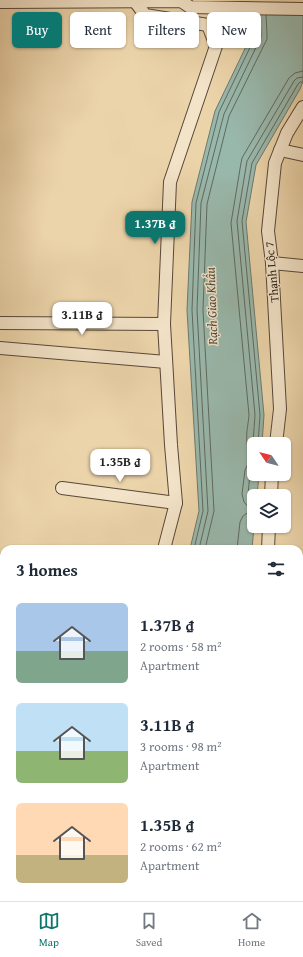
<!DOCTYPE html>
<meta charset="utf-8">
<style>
:root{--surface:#fff;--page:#f2f2f3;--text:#1f2937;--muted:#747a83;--line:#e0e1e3;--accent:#0f766e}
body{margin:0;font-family:"Gentium Book Plus",serif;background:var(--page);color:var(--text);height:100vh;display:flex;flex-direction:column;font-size:15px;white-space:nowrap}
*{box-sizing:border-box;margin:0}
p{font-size:13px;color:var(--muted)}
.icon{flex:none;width:22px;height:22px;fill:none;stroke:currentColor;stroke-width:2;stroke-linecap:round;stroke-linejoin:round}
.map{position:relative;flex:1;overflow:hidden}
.sheet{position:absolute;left:0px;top:545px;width:303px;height:356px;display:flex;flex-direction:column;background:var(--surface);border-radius:12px 12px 0 0;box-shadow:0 1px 3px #0004}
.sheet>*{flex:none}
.guide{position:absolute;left:12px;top:12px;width:279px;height:36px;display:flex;gap:8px}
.needle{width:26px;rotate:305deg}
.controls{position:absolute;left:247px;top:437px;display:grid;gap:8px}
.controls a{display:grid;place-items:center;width:44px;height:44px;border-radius:6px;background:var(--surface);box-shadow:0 1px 3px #0004;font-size:20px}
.price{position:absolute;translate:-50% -34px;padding:0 9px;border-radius:8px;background:#fff;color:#222;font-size:13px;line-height:26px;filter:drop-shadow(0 1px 2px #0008)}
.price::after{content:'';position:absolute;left:50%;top:24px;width:12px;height:9px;margin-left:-6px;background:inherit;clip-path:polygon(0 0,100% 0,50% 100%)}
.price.selected{background:var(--accent);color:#fff}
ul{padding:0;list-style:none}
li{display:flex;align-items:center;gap:12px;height:100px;padding:0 16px}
li span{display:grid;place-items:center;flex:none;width:112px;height:80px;border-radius:6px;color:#555}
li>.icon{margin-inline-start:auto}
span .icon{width:48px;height:48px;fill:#fffc;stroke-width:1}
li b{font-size:17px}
h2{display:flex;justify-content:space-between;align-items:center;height:48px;padding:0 16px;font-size:17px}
.chip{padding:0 14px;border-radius:6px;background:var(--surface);box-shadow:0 1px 3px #0004;font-size:14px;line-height:36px}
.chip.selected{background:var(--accent);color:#fff}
.menu{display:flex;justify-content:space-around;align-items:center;height:56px;border-top:1px solid var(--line);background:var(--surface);font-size:11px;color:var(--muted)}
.menu a{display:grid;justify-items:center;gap:2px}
.menu .selected{color:var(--accent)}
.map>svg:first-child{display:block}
.water{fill:#99b8ac;stroke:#6b796f}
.pier{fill:#ecd4aa}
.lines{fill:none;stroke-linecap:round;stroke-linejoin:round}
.shore{stroke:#5f6960;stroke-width:1}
.street-casing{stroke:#574839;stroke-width:14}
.street{stroke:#f3e3c8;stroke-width:12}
.labels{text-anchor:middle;stroke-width:3;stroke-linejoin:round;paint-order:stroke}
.street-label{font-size:12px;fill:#251a13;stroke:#f3e3c8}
.water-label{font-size:13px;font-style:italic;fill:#484941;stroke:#f3e3c8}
</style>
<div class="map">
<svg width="303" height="901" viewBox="0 0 303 901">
<rect width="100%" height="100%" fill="#ecd4aa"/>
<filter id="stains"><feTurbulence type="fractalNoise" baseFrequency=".005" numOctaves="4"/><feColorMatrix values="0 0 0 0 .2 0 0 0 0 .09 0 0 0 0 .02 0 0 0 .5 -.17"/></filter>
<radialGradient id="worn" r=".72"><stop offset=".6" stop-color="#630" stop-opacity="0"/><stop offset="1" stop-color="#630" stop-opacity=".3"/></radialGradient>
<g class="water">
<path d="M251,0H303V81L300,89L256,165L246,222L264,415L262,444H254V474H259L257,496H254V526L252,549H190L199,511L187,310L192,202L215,111L252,34Z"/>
<path d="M111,897H222L223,901H111Z"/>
</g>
<path class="pier" d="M249,0H303V9L249,8Z"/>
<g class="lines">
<g class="shore">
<path d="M258,444L260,415L242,221L252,163L298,84L300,82H303"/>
<path d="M254,448L253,443L255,415L237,221L247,161L294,81L297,78L303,77"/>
<path d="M254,456C242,447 248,428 249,415L231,223L241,163L242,158L289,78L295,73L303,71"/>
<path d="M254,467L250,473L248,495L250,500L254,504"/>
<path d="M194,549L203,511L192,310L196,203L219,112L256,35L255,15"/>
<path d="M199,549L208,511L197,310L201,203L224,114L261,37L260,15"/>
<path d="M205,549L214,511L203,310L207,204L229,116L267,39V34L266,15"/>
<path d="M237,549L240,522L243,516L251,510L244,502L242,494L245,470L248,464L254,460"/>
</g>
<g class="street-casing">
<g id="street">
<path d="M134,0L145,15L208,25L216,46L170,182L164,324L171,445L176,503L164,549"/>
<path d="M0,2L181,1L190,7L242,8L303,9"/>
<path d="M280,150L303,155"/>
<path d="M272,263L303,266"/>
<path d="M0,323L164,324"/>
<path d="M0,348L166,362"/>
<path d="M276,444L280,409L272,263L268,231L275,163L287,133L303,107"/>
<path d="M62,488L176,503"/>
<path d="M271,496L272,474"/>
<path d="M268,549L269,526"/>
<path d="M0,789L4,790"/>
<path d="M0,819L4,820"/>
<path d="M299,857L303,858"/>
<path d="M0,892H4"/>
<path d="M27,897L47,901"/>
<path d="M232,897L234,901"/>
<path d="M87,901L88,897"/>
</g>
</g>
<use href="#street" class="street"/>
</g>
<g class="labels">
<g class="street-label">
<text transform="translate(272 272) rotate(-95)" y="4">Thạnh Lộc 7</text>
</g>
<g class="water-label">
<text transform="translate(211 306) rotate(-92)" y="5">Rạch Giao Khẩu</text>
</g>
</g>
<rect width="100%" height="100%" filter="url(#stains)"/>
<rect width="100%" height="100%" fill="url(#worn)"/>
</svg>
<div class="controls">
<a><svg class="needle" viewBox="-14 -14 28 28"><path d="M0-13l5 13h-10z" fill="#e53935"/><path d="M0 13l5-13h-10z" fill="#747a83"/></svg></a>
<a><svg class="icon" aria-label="layers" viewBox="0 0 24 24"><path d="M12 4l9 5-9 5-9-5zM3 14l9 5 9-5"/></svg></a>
</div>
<b class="price selected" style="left:155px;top:245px">1.37B ₫</b>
<b class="price" style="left:82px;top:336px">3.11B ₫</b>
<b class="price" style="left:120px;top:483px">1.35B ₫</b>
<div class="guide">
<a class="chip selected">Buy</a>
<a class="chip">Rent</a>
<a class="chip">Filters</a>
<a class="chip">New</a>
</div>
<section class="sheet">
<h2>3 homes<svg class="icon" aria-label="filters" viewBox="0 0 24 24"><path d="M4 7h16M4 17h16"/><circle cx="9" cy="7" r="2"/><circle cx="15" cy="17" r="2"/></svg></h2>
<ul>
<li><span style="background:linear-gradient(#a9c7e8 60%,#7fa58c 0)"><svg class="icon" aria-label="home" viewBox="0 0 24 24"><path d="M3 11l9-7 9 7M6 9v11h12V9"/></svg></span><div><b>1.37B ₫</b><p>2 rooms · 58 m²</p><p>Apartment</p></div></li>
<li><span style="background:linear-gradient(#bfe0f5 60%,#8fb573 0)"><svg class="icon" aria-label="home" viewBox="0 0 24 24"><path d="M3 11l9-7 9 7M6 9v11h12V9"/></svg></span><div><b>3.11B ₫</b><p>3 rooms · 98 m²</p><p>Apartment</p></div></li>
<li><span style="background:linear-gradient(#ffd9b3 65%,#c2b280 0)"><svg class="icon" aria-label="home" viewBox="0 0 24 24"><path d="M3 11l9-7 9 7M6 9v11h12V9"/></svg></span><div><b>1.35B ₫</b><p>2 rooms · 62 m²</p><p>Apartment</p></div></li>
</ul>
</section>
</div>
<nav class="menu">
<a class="selected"><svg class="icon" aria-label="map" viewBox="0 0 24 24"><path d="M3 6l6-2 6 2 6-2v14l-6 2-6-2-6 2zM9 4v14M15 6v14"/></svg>Map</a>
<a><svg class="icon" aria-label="saved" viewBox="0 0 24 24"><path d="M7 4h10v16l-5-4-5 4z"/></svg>Saved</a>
<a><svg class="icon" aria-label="home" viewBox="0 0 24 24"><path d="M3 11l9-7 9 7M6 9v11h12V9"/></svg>Home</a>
</nav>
